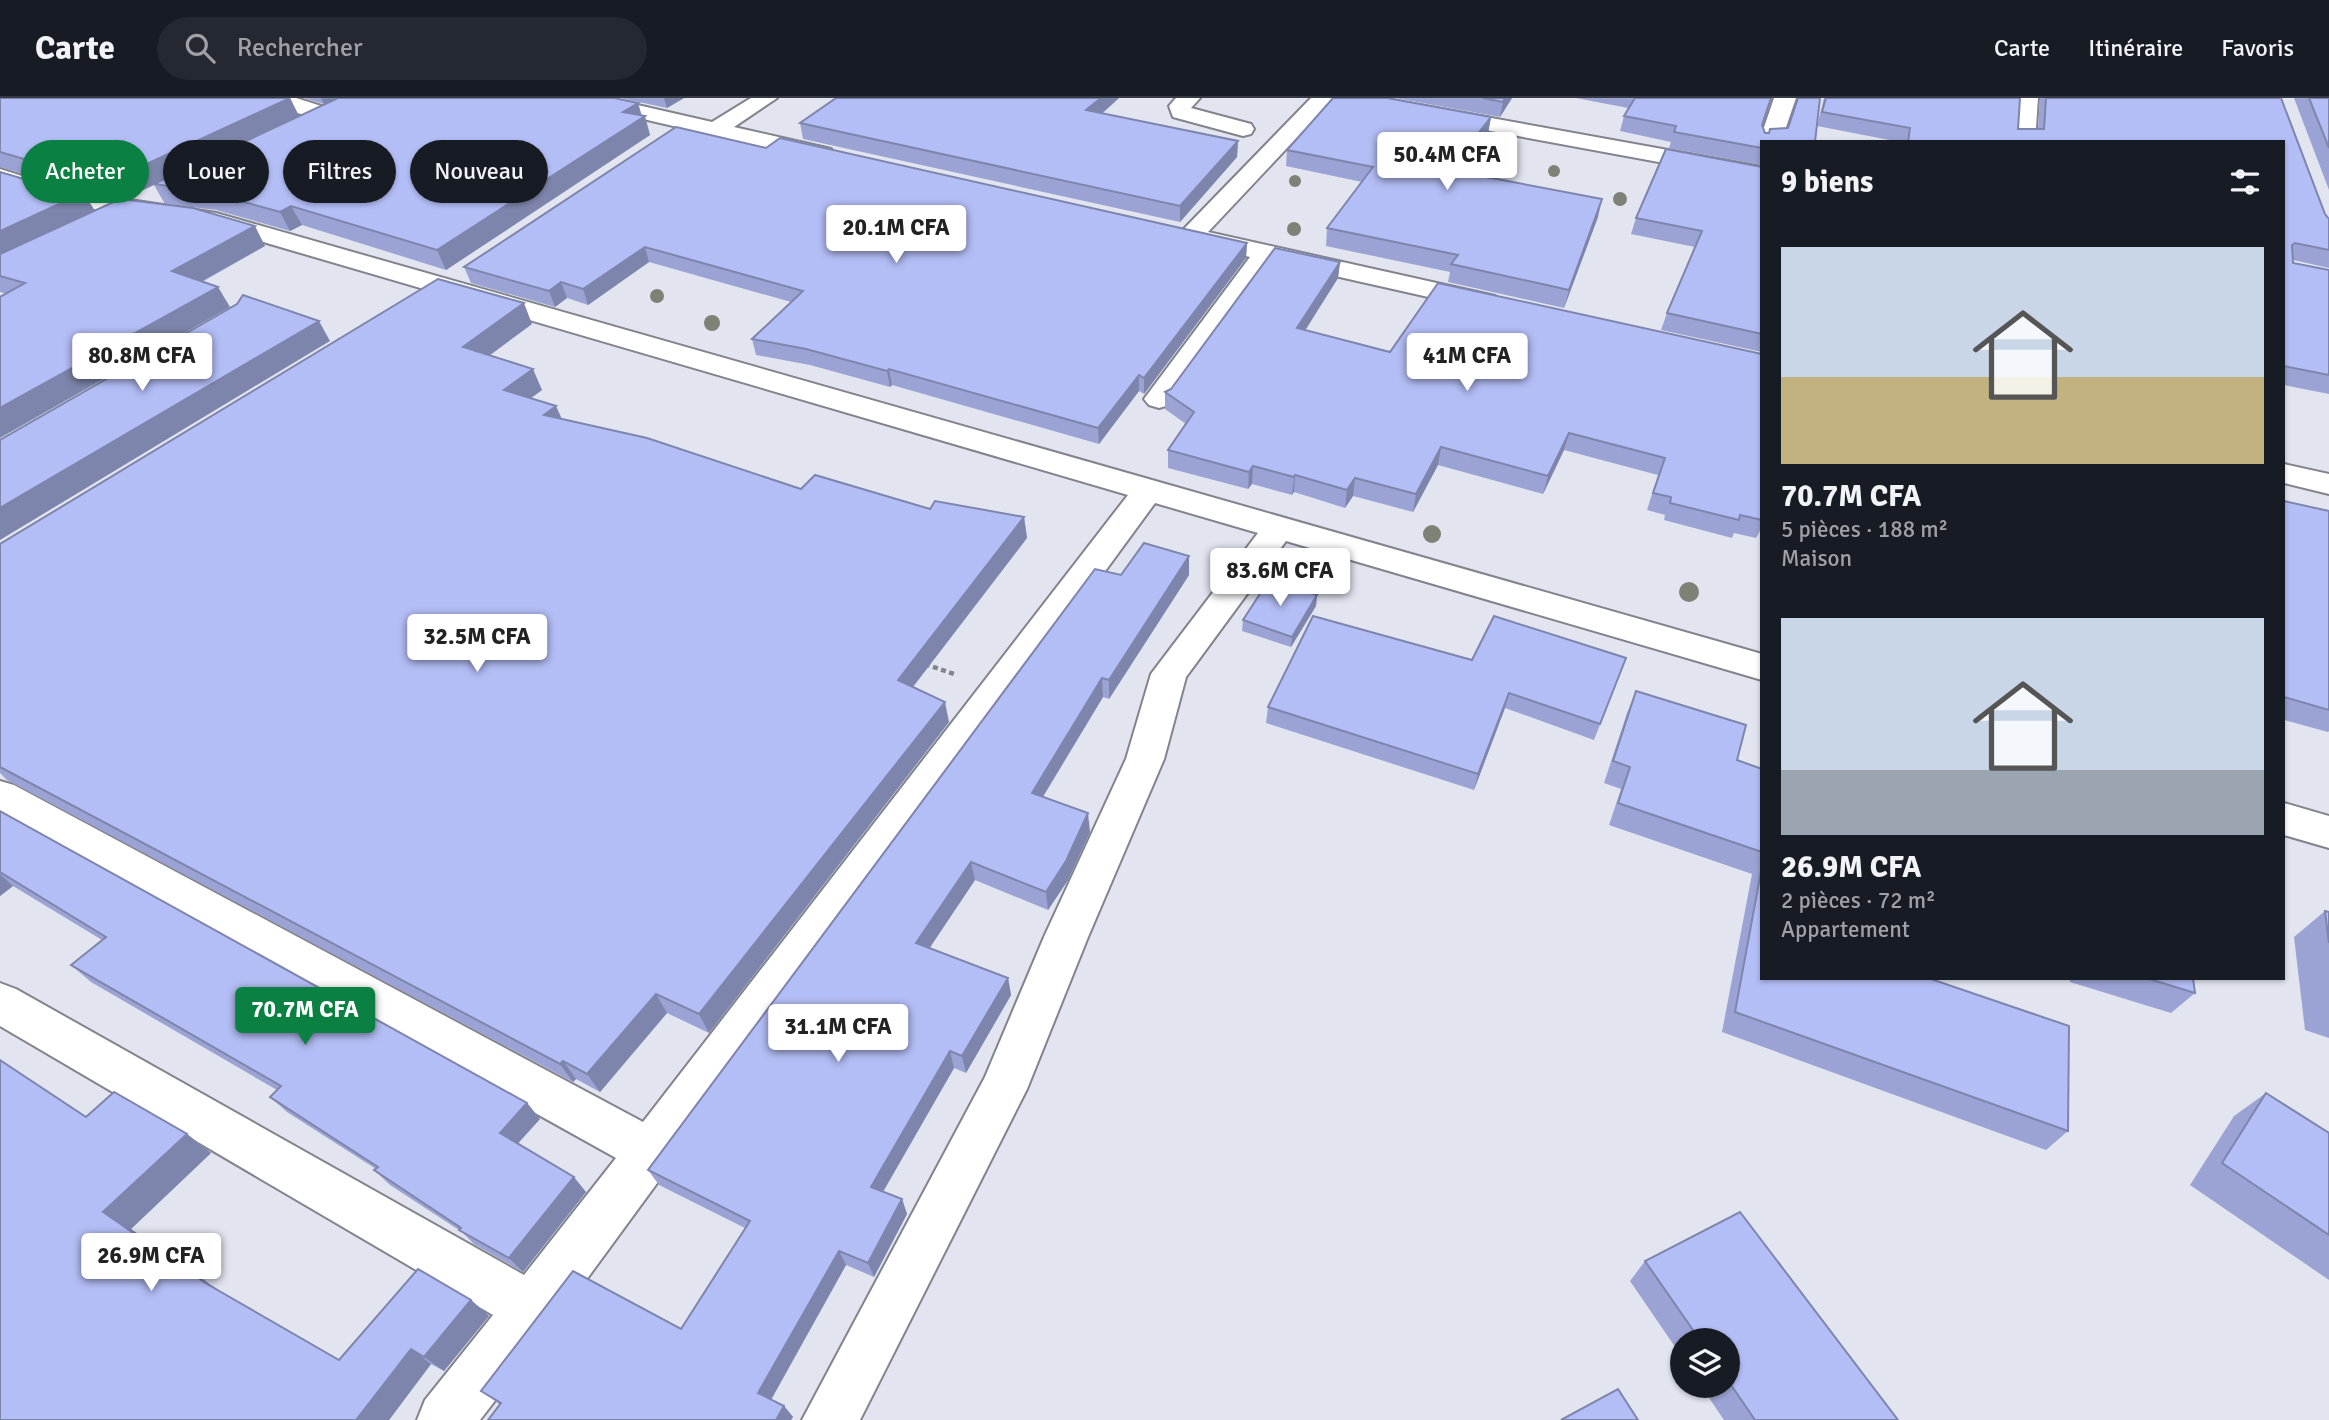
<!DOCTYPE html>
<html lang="fr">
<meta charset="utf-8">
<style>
:root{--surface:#171b24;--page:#242831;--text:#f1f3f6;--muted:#9ea1a6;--line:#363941;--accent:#0b8043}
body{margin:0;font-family:Signika,sans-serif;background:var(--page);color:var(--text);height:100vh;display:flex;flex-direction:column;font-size:26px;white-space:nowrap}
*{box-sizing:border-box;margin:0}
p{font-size:23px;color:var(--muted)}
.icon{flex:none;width:38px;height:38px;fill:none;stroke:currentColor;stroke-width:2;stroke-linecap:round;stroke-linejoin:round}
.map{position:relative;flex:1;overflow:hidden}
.panel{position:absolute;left:1760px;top:42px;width:525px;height:840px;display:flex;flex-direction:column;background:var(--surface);border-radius:0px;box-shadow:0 2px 5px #0004}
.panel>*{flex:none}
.top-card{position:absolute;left:21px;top:42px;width:665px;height:63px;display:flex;gap:14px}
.controls{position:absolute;left:1670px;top:1230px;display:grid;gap:14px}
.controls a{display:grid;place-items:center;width:70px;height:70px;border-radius:50%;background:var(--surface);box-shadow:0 2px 5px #0004;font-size:35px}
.price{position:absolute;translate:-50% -60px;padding:0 16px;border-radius:7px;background:#fff;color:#222;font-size:23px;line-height:46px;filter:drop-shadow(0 2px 4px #0008)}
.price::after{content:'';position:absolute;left:50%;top:42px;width:21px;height:16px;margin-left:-10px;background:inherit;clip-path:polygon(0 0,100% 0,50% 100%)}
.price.on{background:var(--accent);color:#fff}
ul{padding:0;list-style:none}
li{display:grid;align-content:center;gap:14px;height:371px;padding:0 21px}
li span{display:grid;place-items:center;height:217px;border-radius:0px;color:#555}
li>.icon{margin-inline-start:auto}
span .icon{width:126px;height:126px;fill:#fffc;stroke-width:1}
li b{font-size:30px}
h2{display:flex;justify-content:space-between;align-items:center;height:84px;padding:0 21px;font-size:30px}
.tag{padding:0 24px;border-radius:32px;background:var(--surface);box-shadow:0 2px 5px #0004;font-size:24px;line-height:63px}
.tag.on{background:var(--accent);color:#fff}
header{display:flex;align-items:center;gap:42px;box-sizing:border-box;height:98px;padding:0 35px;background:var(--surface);border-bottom:2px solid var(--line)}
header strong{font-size:33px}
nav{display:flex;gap:38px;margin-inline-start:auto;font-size:24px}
.search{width:490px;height:63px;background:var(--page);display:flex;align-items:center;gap:18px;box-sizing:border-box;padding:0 24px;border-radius:38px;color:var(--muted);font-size:26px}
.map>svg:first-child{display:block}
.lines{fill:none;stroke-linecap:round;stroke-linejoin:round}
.minor-casing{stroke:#81838d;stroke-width:4}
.path{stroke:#81838b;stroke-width:4.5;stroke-dasharray:5 3.5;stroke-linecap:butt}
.minor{fill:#fff;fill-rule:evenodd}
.tree{fill:#7c8276}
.wall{fill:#9ba3d4}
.shaded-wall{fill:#7e85ac}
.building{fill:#b4bef6;stroke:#7e85ac;stroke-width:2}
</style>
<header>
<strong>Carte</strong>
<div class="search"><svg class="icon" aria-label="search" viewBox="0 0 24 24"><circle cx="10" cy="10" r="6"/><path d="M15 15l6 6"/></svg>Rechercher</div>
<nav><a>Carte</a><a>Itinéraire</a><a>Favoris</a></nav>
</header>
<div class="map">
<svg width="2329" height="1322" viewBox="0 0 2329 1322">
<rect width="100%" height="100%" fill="#e2e5f0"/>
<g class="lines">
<g class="minor-casing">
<g id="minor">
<path d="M263,0H296L334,12L337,17L334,22L326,24L266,5Z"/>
<path d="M568,0H607L712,24L751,0H777L734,29L831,51L834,56L831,61L823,63L579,6L571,5Z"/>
<path d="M1176,0H1200L1191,10L1251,26L1254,31L1251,36L1243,38L1173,19L1169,8Z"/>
<path d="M1311,0H1380L1762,69V83L1344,6L1336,5L1334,0L1208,134L1486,196L1495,198L1499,204L1495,210L1486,212L1273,164L1169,307L1159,310L1149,307L1144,301L1250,159L1181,143L1177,138Z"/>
<path d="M1774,0H1796L1781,44H1762V49L1759,44Z"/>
<path d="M2016,0H2038L2035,44H2013Z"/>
<path d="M0,71L70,93L216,115L1762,556V582L1286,443L1186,579L1164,661L1088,839L1027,991L860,1322H802L985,979L1044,839L1126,661L1151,576L1258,435L1155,405L551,1230L480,1322H417L425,1302L493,1217L0,928V885L16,891L524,1177L616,1060L0,717V683L14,687L643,1024L1128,397L205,127L132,118L66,106L0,86Z"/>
<path d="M2284,366L2329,376V396L2284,385Z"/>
<path d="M2284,705L2329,718V750L2284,737Z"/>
</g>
</g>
<path class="path" d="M925,566L954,576"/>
<use href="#minor" class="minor"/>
</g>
<g class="tree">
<circle cx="1554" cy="73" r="6"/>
<circle cx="1295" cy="83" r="6"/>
<circle cx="1620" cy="101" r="7"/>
<circle cx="1294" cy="131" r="7"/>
<circle cx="657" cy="198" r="7"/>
<circle cx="712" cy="225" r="8"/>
<circle cx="1432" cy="436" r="9"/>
<circle cx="1689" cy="494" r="10"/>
</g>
<g class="wall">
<path d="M0,0H290L299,18L638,5L642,18L650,37L446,172L302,127L290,133L216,112L165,106L154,87L126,100L71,90L0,69Z"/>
<path d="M304,0H337L324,6Z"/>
<path d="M620,0H684L667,10Z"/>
<path d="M836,0H1119L1102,16L1238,43L1237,59L1180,124L803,41L800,25Z"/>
<path d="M1395,0H1512L1500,19Z"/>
<path d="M1576,0H1771L1762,28L1765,35H1769L1788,30L1817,28L1824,0H2020L2018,31H2038L2040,0H2281L2325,116L2329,121V170L2293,162V165L2329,172V296L2284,287V44H1900L1817,28L1762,44V67L1669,50L1671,44L1620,33L1624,18L1628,10Z"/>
<path d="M2294,0H2329V92Z"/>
<path d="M1491,19L1488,35L1458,74L1598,119L1564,210L1448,184L1450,174L1326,148L1327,130L1362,84L1286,68L1287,52Z"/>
<path d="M766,50L1247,145L1246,160L1144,296L1139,293L1099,346L892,287L890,289L810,267L756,257L752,241L791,204L649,164L588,207L567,200L555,209L471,185L464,169Z"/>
<path d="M1762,69V254L1661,232L1667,215L1695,149L1631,136L1636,120Z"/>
<path d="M0,74L44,87L83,95L95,113L265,148L202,184L230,209L7,196L0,194Z"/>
<path d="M1340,164L1338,180L1305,232L1390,254L1762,256V429L1756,440L1734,435L1732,440L1664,422L1665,417L1647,412L1658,377L1564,352L1543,396L1438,367L1413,414L1353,398L1345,410L1294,394L1292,397L1252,386L1248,391L1168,370V352L1186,326L1165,311V294L1171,291Z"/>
<path d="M532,226L489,258L542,292L531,300L562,321L801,391L930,411L1024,419L1027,440L913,589L949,624L709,935L667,915L600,994L576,981L573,984L7,682L0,675V446Z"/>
<path d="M2284,403L2329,413V633L2328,634L2284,622Z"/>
<path d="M1189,458V477L1109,601L1103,599L1043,699L1090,734L1068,782L1048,812L975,782L929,850L1008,880L1011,897L966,975L954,970L883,1094L902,1101L907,1116L874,1179L846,1167L771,1302L784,1308L793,1319L791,1322H488L499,1306L481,1293L681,1231L745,1130L659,1087L648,1072L1121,477Z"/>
<path d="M1317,497L1316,508L1291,549L1242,533L1243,522Z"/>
<path d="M1626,560L1594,642L1505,610L1474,692L1266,625L1268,609L1472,562Z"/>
<path d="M1636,593L1737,662L1762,671V880L2068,1033L2046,1052L1722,934L1752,776L1609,727L1621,691L1604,685L1627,615Z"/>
<path d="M0,713L527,1005L540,1021L517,1046L586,1094L523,1174L474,1146L462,1134L390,1087L374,1072L376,1071L287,1014L270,999L277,992L91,884L71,867L102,842L13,788L0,798Z"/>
<path d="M2325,813L2329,814V940L2305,932L2294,839Z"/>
<path d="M2070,880H2193L2195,895L2171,915L2070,884Z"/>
<path d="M2266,995L2329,1035V1182L2190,1087L2234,1018Z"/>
<path d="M86,1019L187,1036L211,1055L131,1131L220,1193L339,1262L471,1202L489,1218L444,1273L431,1266L389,1322H0Z"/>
<path d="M1645,1163L1898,1322H1724L1701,1288H1727V1242H1682V1259L1630,1183Z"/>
</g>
<g class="shaded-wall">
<path d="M290,0L299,18L126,100L114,81Z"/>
<path d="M321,0H337L324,6Z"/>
<path d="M664,0H684L667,10Z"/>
<path d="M1101,0H1119L1087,28L1086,12Z"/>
<path d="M1505,0H1512L1500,19L1503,4Z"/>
<path d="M638,5L642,20L645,18L650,37L446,172L437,152L623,14Z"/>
<path d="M1491,19L1488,35L1446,89L1449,72Z"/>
<path d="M1238,43L1237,59L1180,124V108Z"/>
<path d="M83,95L96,114L0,159V133Z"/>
<path d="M1602,101L1598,119L1564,210L1569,192Z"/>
<path d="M291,108L302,127L290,133L280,114Z"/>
<path d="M255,128L265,148L184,193L172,173Z"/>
<path d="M1247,145L1246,160L1144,296V280Z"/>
<path d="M645,149L649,164L588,207L583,191Z"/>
<path d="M1340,164L1338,180L1296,247L1297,230Z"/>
<path d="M561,184L567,200L555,209L549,193Z"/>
<path d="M218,189L230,209L0,340V310Z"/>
<path d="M524,205L532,226L472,270L463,249Z"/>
<path d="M319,223L330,243L0,442V410Z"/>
<path d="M533,271L542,292L513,313L504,292Z"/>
<path d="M889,271L892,287L890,289L887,273Z"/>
<path d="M1139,277V293L1099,346L1098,330Z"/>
<path d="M556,308L565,328L544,317Z"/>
<path d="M1569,335L1564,352L1543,396L1548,378Z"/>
<path d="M1441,349L1438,367L1413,414L1416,396Z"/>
<path d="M1253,368L1252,386L1248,391L1249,374Z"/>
<path d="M1295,377L1294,394L1292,397L1294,379Z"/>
<path d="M1355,380L1353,398L1345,410L1347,392Z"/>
<path d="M1024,419L1027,440L902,603L898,582Z"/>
<path d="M1189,458V477L1109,601V582Z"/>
<path d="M1317,497L1316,508L1291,549L1292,539Z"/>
<path d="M1102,580L1103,599L1034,713L1032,695Z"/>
<path d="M1509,595L1505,610L1474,692L1478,676Z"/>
<path d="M945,604L949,624L709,935L699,916Z"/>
<path d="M1088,715L1090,734L1068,782L1048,812L1046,794Z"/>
<path d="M971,764L975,782L921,863L916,845Z"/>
<path d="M0,776L13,788L0,798Z"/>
<path d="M1008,880L1011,897L966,975L962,958Z"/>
<path d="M656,896L667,915L600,994L587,976Z"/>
<path d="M950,953L954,970L877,1104L871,1089Z"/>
<path d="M563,963L576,981L573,984L560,966Z"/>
<path d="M527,1005L540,1021L513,1051L500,1035Z"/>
<path d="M187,1036L211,1055L131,1131L232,1202L207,1186L103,1114Z"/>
<path d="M574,1079L586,1094L523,1174L509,1160Z"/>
<path d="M902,1101L907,1116L874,1179L868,1165Z"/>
<path d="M839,1153L846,1167L768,1307L758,1295Z"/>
<path d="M471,1202L489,1218L444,1273L424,1259Z"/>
<path d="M411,1251L431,1266L389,1322H356Z"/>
<path d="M784,1308L793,1319L791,1322H776Z"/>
</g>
<g class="building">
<path d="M0,0H290L114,81L58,71L0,54Z"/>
<path d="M338,0H614L638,5L623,14L645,18L437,152L291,108L280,114L205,93L154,86Z"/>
<path d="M836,0H1101L1086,12L1238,43L1180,108L800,25Z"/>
<path d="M1333,0H1387L1491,19L1449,72L1602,101L1569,192L1451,166L1458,157L1327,130L1373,69L1287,52Z"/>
<path d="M1483,0H1505L1503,4Z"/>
<path d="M1635,0H1771L1762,27L1765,35H1769L1770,31L1788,30L1798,0H1820L1815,44H1762V50L1674,34L1676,28L1624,18Z"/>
<path d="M1826,0H2020L2018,31H2044L2046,0H2281L2325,116L2329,121V152L2295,145L2292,147L2293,165L2329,172V277L2284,268V44H1908L1910,30L1822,14Z"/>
<path d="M2309,0H2329V50Z"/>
<path d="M676,29L766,50L780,40L1247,145L1144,280L1139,277L1098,330L889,271L887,273L806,251L752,241L803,193L645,149L583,191L561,184L549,193L464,169Z"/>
<path d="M1666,51L1762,69V236L1667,215L1702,133L1636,120Z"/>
<path d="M0,74L44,87L83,95L0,133Z"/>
<path d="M120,101L193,110L255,128L172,173L218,189L0,310V199L25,185L0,178V156Z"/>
<path d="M1275,150L1340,164L1297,230L1390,254L1438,185L1762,256V422L1740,417L1739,422L1670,405L1671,399L1653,395L1665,360L1569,335L1548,378L1441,349L1416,396L1355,380L1347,392L1295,377L1294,379L1253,368L1249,374L1168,352L1194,314L1165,294L1171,291Z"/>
<path d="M438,181L524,205L463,249L533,271L504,292L556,308L544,317L647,340L801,391L815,377L930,411L935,403L1024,419L898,582L945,604L699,916L656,896L587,976L563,963L560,966L0,669V446Z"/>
<path d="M243,197L319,223L0,410V342L237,206Z"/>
<path d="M2284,403L2329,413V612L2284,599Z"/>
<path d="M1144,445L1189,458L1109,582L1102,580L1032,695L1088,715L1066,763L1046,794L971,764L916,845L1008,880L962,958L950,953L871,1089L902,1101L868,1165L839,1153L758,1295L784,1308L776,1322H488L501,1305L481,1293L573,1173L681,1231L750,1123L648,1072L1095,471L1121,477Z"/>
<path d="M1269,482L1317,497L1292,539L1243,522Z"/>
<path d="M1313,518L1472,562L1494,518L1626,560L1600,626L1509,595L1478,676L1268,609Z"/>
<path d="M1636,593L1746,627L1737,662L1762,671V754L1618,705L1630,669L1613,663Z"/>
<path d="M0,713L527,1005L500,1035L574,1079L509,1160L459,1132L461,1130L374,1072L378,1069L270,999L281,988L71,867L106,839L0,774Z"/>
<path d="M1762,768V880H1928L2069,928L2068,1033L1735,914Z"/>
<path d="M2325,813L2329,814V845Z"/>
<path d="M2146,880H2193L2195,895Z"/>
<path d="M0,962L86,1019L114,994L187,1036L103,1114L207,1186L339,1262L418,1171L471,1202L424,1259L411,1251L356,1322H0Z"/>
<path d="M2266,995L2329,1035V1137L2222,1065Z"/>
<path d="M1740,1114L1898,1322H1755L1727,1281V1242H1700L1645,1163Z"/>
<path d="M1618,1291L1638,1322H1561Z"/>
</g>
</svg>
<div class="controls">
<a><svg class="icon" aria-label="layers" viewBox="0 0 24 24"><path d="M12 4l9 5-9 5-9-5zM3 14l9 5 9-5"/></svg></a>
</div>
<b class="price" style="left:1447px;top:94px">50.4M CFA</b>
<b class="price" style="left:896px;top:167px">20.1M CFA</b>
<b class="price" style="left:142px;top:295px">80.8M CFA</b>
<b class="price" style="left:1467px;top:295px">41M CFA</b>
<b class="price" style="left:1280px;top:510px">83.6M CFA</b>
<b class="price" style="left:477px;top:576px">32.5M CFA</b>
<b class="price on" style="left:305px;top:949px">70.7M CFA</b>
<b class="price" style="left:838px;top:966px">31.1M CFA</b>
<b class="price" style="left:151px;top:1195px">26.9M CFA</b>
<div class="top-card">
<a class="tag on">Acheter</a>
<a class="tag">Louer</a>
<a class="tag">Filtres</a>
<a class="tag">Nouveau</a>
</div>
<section class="panel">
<h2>9 biens<svg class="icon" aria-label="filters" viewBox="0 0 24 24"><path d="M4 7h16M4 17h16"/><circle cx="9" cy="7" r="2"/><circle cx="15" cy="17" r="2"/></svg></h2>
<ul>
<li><span style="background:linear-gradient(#c9d6e8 60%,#c2b280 0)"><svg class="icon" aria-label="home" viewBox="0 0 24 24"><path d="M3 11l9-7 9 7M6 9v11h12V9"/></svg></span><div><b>70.7M CFA</b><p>5 pièces · 188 m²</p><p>Maison</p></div></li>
<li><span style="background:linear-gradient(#c9d6e8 70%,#9aa5b1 0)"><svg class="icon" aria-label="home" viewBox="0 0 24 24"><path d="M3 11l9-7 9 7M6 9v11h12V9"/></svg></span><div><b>26.9M CFA</b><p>2 pièces · 72 m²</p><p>Appartement</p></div></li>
</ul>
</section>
</div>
